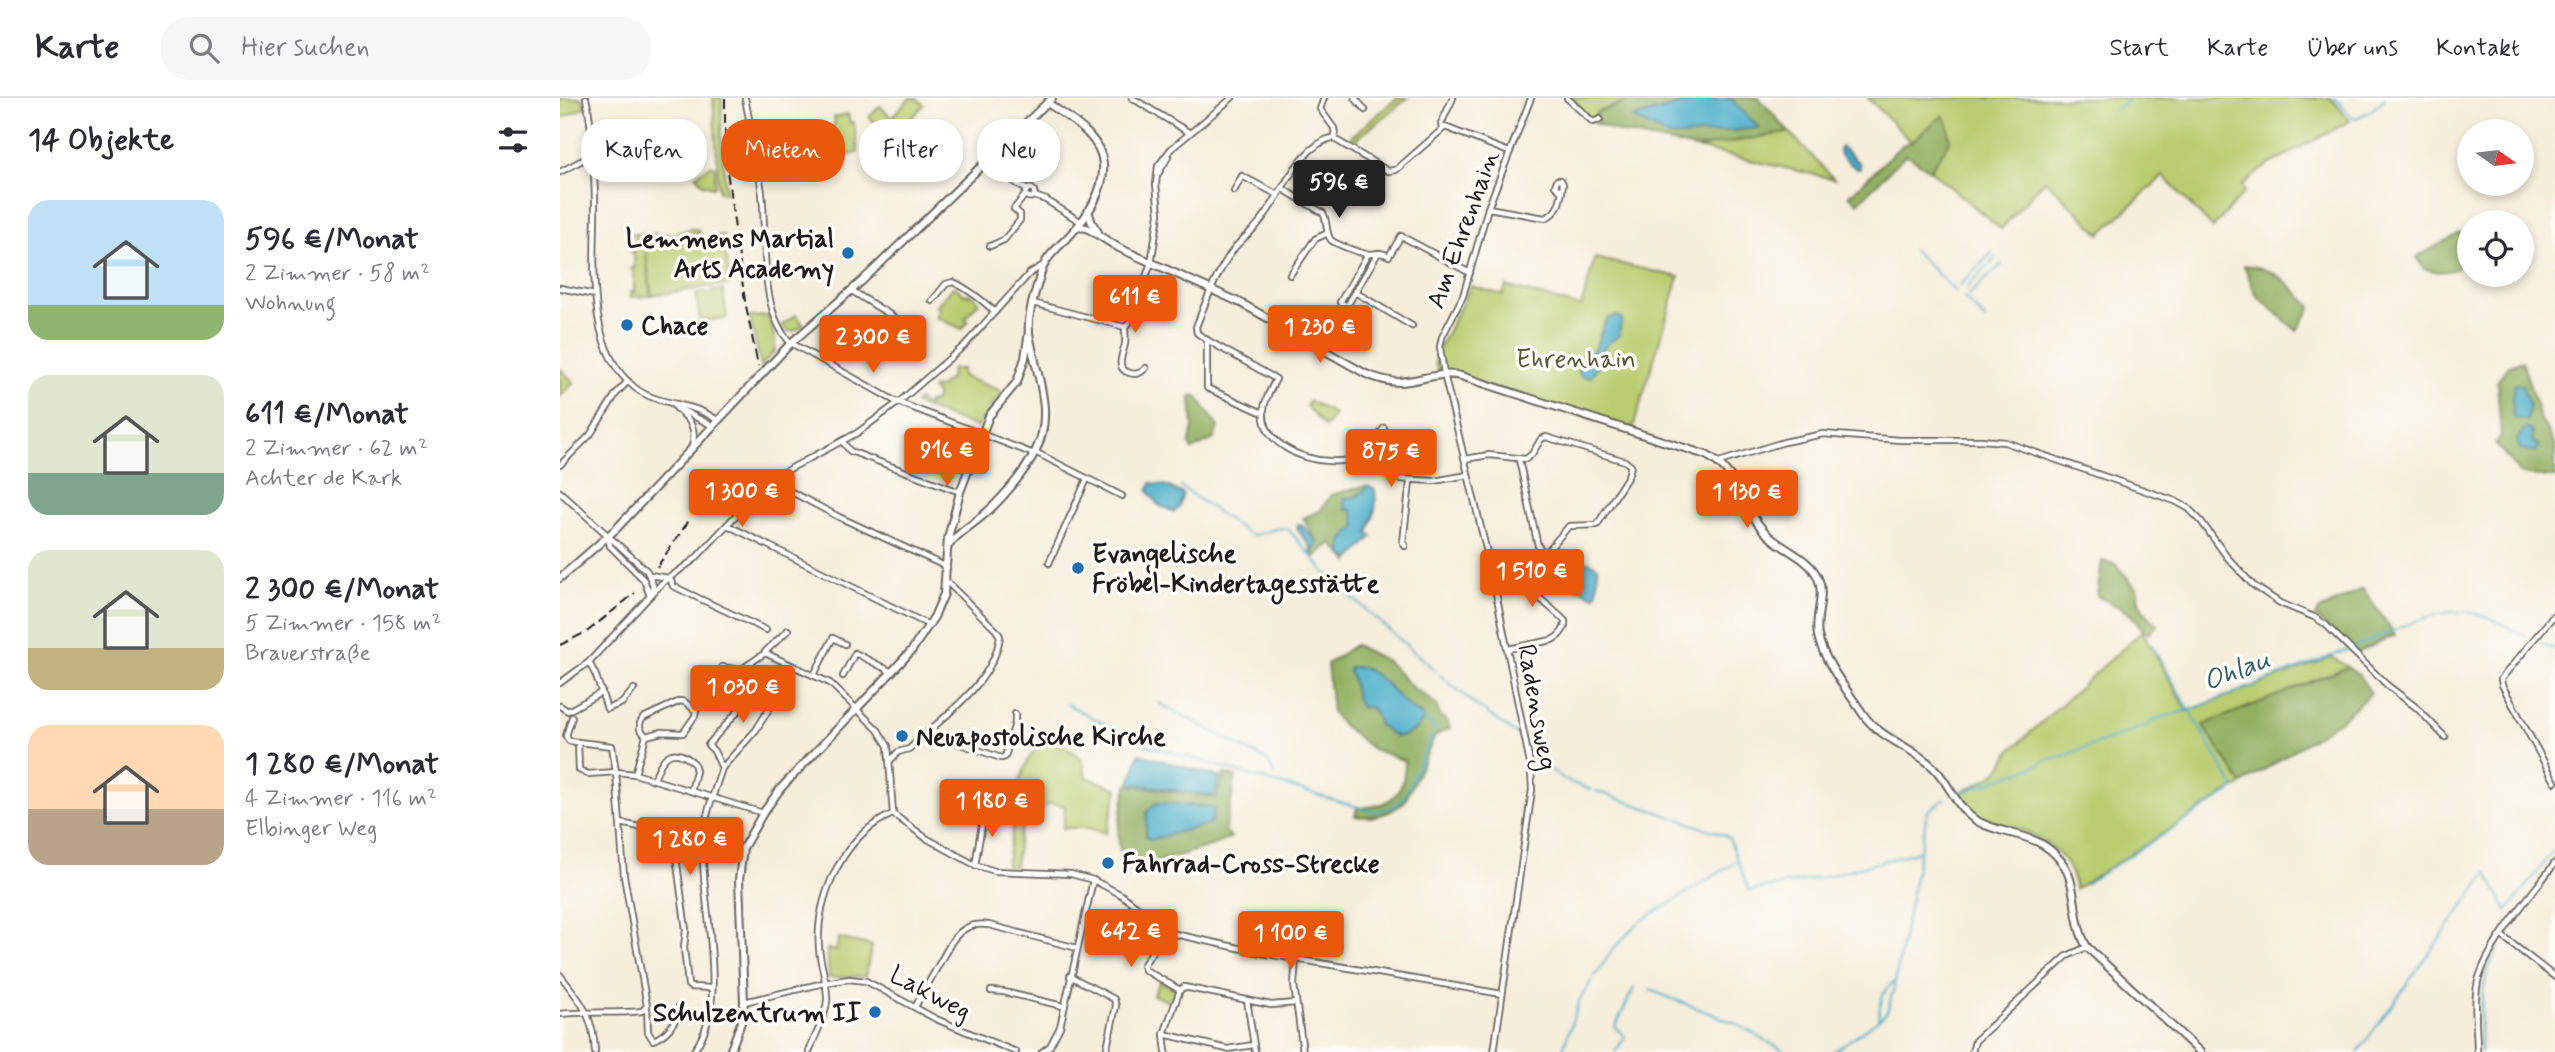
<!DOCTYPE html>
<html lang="de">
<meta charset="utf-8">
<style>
:root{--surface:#fff;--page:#f7f7f7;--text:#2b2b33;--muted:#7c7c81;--line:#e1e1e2;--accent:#ea580c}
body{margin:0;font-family:Mynerve,sans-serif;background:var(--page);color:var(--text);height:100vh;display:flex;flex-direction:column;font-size:26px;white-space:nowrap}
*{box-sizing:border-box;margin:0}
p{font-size:23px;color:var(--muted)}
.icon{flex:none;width:38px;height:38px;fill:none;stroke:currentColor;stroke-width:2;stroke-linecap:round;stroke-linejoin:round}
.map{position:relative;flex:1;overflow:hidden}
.details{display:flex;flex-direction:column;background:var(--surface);width:560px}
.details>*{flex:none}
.guide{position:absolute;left:21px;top:21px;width:665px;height:63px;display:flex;gap:14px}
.needle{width:46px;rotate:104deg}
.fabs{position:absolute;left:1897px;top:21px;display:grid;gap:14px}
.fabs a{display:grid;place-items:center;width:77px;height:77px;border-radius:50%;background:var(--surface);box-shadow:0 4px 10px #0003;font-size:35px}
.price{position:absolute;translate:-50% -60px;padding:0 16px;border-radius:7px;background:var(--accent);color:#fff;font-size:23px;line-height:46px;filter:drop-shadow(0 2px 4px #0008)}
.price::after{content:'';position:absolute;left:50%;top:42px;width:21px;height:16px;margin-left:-10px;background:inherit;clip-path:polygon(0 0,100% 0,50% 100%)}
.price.current{background:#222;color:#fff}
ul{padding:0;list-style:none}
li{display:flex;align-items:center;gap:21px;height:175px;padding:0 28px}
li span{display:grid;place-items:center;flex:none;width:196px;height:140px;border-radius:21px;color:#555}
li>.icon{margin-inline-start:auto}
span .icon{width:84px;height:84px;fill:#fffc;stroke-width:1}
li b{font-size:30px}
h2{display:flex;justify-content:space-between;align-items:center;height:84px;padding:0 28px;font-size:30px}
.chip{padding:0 24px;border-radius:28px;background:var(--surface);box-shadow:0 4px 10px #0003;font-size:24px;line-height:63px}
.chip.current{background:var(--accent);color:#fff}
header{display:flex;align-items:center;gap:42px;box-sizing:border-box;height:98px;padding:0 35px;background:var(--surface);border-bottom:2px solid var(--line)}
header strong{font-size:33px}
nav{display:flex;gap:38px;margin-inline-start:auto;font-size:24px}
.search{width:490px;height:63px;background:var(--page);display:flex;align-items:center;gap:18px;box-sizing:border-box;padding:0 24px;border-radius:28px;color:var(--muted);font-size:26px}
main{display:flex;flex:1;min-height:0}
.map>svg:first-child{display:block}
.green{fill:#bacc6f;stroke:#6b7446;stroke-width:2}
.forest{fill:#93b062;stroke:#58663f;stroke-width:2;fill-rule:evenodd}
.water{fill:#4aadc9;stroke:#336472;stroke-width:2}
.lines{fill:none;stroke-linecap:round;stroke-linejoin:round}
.stream{stroke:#4aadc9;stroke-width:2}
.minor-casing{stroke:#68655e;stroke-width:8}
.major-casing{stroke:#68655e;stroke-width:10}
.minor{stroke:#fff;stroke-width:4.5}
.major{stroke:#fff;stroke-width:6}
.rail{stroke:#1c1c1c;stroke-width:2;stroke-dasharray:10 5;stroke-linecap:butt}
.poi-dot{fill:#1f6fb2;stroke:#fdfcf7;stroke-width:2.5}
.labels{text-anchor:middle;stroke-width:7;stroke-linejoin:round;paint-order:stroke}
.street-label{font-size:26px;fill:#1c1c1c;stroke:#fdfcf7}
.poi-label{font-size:26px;font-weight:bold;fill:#1c1c1c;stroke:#fdfcf7;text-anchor:start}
.park-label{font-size:26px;fill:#535a39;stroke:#fdfcf7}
.water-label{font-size:28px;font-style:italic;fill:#315d6a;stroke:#fdfcf7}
</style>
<header>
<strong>Karte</strong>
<div class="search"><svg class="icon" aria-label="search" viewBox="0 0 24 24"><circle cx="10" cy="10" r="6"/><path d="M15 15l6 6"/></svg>Hier suchen</div>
<nav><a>Start</a><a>Karte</a><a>Über uns</a><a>Kontakt</a></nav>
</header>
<main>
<section class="details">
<h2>14 Objekte<svg class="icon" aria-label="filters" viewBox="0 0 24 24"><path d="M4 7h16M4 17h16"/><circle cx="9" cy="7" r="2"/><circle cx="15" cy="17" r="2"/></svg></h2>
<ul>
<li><span style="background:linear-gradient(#bfe0f5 75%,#8fb573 0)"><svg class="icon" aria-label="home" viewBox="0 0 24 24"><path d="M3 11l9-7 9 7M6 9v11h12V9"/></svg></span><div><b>596 €/Monat</b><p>2 Zimmer · 58 m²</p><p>Wohnung</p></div></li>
<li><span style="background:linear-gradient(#dfe7d0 70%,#7fa58c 0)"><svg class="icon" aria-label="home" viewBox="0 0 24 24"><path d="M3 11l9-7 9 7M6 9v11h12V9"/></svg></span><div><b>611 €/Monat</b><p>2 Zimmer · 62 m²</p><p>Achter de Kark</p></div></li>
<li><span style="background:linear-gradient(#dfe7d0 70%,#c2b280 0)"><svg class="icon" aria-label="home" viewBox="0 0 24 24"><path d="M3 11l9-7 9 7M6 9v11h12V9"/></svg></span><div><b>2 300 €/Monat</b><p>5 Zimmer · 158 m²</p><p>Brauerstraße</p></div></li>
<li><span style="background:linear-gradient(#ffd9b3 60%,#b9a48a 0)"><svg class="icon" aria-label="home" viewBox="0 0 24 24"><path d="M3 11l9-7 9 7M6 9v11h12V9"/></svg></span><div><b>1 280 €/Monat</b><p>4 Zimmer · 116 m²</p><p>Elbinger Weg</p></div></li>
</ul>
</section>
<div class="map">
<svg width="1995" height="954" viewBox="0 0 1995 954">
<rect width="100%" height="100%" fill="#fdfcf7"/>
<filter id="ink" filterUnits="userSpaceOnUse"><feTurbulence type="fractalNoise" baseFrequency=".0143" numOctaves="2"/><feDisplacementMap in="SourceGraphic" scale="14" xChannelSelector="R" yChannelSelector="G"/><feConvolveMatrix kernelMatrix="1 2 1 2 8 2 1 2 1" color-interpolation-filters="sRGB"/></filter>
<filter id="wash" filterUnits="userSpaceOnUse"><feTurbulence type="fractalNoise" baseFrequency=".00686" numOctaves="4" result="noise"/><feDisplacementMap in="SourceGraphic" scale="28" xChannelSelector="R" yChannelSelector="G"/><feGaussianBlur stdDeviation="1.57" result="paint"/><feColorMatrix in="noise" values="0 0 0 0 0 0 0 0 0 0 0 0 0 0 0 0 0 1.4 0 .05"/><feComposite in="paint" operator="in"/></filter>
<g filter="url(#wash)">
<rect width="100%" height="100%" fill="#f6edda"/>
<g class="green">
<path d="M0,0H22L26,9L0,21Z"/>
<path d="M153,0H162L161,37L166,95L159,94Z"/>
<path d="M350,0H356L364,7L343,29L333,18Z"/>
<path d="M837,0H848L795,42L791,39Z"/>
<path d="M1011,0H1077L1036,15L1035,25Z"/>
<path d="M1308,0H1771L1790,23L1708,67L1681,88L1685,93L1653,130L1603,78L1540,136L1485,82L1441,131L1370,72L1390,43L1383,18L1351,44Z"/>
<path d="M320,8L341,29L330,41L309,19Z"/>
<path d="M288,16L290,25L294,24L298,55L279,59L273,27L275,26L274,19Z"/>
<path d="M1229,34L1274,81L1136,50Z"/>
<path d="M152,67L155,70V86L153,89L143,86L136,77Z"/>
<path d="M129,131H137L140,135L85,147L163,137L170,186L92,197L85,147L90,198L70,199L71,194H74V172L71,171L74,170V155L71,154L74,153L75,138L71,136H115Z"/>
<path d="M1035,160L1119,179L1073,330L1050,326L878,273L875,264L878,252L911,188L943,197L946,188L1021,209Z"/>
<path d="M394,188L404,196L412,197L419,204L405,220L408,224L402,231L376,219L380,211L376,208Z"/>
<path d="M163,192L167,220L140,223L136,196Z"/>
<path d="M236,217L244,227L234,233H228L222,227Z"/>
<path d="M208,218L215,241V253L201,268L190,219Z"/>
<path d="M0,271L14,284L0,299Z"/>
<path d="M392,271H402V278L439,292L443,296L432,307L417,329L359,308L355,305L359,302L362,306L369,307L368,304H375L376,297L372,291L374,289L378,291L390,280Z"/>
<path d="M749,303L775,316L765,329L746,308Z"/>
<path d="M1582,533L1627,613L1772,559L1788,569L1644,627L1682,686L1515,791C1511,759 1486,740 1457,731C1446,728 1434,727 1424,723C1412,717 1404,707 1396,696C1422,683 1438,681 1450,653Z"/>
<path d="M495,641L522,661L526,679L558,691L546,735L529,730H503L505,708L491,705C456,727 461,729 455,768H446L453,729L451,713L441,705V697L457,692C466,667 467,650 495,641Z"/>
<path d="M279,840L312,848L305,878L269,880L267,851L276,853Z"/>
<path d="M600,883L617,892L612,905L593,897Z"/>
</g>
<g class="forest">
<path d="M1077,0H1143L1074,20L1198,30L1171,1L1166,0H1199L1229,34L1136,50L1058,34L1035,25L1036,15Z"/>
<path d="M1383,17L1388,26L1390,43L1370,72L1346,56L1298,105L1289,98L1342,47L1351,44Z"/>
<path d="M1900,135L1909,155C1902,175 1881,177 1863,170L1857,159Z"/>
<path d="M1684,167C1716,169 1731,187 1751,209L1737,233L1696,197Z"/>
<path d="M1962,263L1980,320L1995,347V379H1980L1960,375L1935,345L1941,338L1937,284L1947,269Z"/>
<path d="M636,297L658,329L654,341L632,352L629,347L633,330L631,298Z"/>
<path d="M806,388L807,391C799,396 791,399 786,405V412H792L796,428L786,439L789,464L771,445L755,459L752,456L758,444L743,420L760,413L771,397Z"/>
<path d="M1542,463L1555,466L1578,492C1578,509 1585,516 1598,526L1589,536C1581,532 1579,526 1573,519C1563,510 1549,504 1537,498Z"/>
<path d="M1803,491L1835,537L1795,556L1755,518L1760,512Z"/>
<path d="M795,547L827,563L853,590L865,597L877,608L879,617L887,623L890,630L875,638L845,703C830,717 814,721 795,718L797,710C829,709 845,698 845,663L813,651L780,625L772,614L767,566ZM798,569C825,574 838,607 862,617L855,633L832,637C814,618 802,596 789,573V570Z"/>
<path d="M1788,569L1798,576L1811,595L1781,622L1682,686L1643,627Z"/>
<path d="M664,676L676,679L665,733L671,739L657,746L569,772C550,744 561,718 567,687L656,700Z"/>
</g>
<g class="water">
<path d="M1143,0L1171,1L1199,30L1110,39L1073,20Z"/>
<path d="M1282,49L1300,66V71L1295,70L1279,55V51Z"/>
<path d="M1056,218L1062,220L1059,237L1041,252V263L1031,279H1023L1017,273L1019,266C1042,248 1035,244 1047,221Z"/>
<path d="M1955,286L1962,287L1969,307L1967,322L1953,320L1952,299Z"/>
<path d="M1965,331L1971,332L1973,345L1979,347L1976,354L1960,351L1957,341Z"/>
<path d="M591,385L607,388L623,396L619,410L614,414L598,407L588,393Z"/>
<path d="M809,388L815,392C817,417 813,416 808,436H811L812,439L790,462L782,455V443L796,428L792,412H786L784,400L797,399Z"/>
<path d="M738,426L743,428L758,444L751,457L749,455L751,449L737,431Z"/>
<path d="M1022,463L1030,464L1038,469L1037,495L1034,498L1002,483C1001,470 1012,467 1022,463Z"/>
<path d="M798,569C825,574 838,607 862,617L863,622C858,630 844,642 833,637C828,635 825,629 819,627L815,614L810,609L802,610C792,599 796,585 789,573V570Z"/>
<path d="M579,656L660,679L654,698L570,685Z"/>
<path d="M602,705L650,709L654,711L653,722L648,726L590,742L586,738L587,714L594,706Z"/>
</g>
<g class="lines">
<g class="stream">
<path d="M1775,0L1794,21L1811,13L1825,0"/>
<path d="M1555,12L1570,0"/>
<path d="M1353,152L1395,193"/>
<path d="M1399,188L1432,155"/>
<path d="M1407,189L1437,159"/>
<path d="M1408,196H1410L1442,166"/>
<path d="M1404,200L1425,221"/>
<path d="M621,389L687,435"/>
<path d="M690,437C703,438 715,427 728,431L772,482L876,573"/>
<path d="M1980,545L1995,551"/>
<path d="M1793,550C1825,537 1873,510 1907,514C1928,516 1950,531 1968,539"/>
<path d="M880,577L913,605L960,639"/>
<path d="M599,605L708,663L715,678"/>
<path d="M507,606L573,641"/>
<path d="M863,622L870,625"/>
<path d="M871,626L875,630V633"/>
<path d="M580,645L815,714L834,708L843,700L872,638"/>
<path d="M978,663L1007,683L1031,692"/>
<path d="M1036,693L1165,737L1169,740L1189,793L1263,779L1360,753"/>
<path d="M1397,696L1479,667L1483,663L1506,657L1573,633L1578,629L1587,628L1591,623L1641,608L1787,552"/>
<path d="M1525,786L1675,691L1592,547"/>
<path d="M1946,836L1980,788"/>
<path d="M1035,878L1053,851L1078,825L1176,764"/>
<path d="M1090,892L1175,925L1226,954"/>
<path d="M1319,921L1327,914L1335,886"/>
<path d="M1002,954L1019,903L1032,882"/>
<path d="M1055,954L1065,939L1055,929L1074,890"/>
<path d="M1273,954L1318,922C1320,908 1321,890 1335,884L1366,721L1368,713L1385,701"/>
<path d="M1798,954L1927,775L1947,813L1995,751"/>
<path d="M1920,954C1920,916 1919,882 1939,849"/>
</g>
</g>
</g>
<g filter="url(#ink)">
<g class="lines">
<g class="minor-casing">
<g id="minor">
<path d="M26,0C33,33 34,68 35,101C36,159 23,248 74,289C98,309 134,303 158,323"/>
<path d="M185,0C191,32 198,64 202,96C207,140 198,213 231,245L335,303L474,356"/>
<path d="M572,0L630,35"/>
<path d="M764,0L760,11L774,30L776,42L828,73L836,72L885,29L949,54"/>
<path d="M795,0L805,12"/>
<path d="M1007,0L1033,24L1040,21"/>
<path d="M882,31L881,26L893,0"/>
<path d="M775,39C738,47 722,98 699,125C691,135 680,142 673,152C656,176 646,203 636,229L637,235L647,242L716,281C711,291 705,300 704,311C700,345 742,362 769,363C786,364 802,361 818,359"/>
<path d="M0,74L32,57"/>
<path d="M598,76L608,59"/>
<path d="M453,83L467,92"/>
<circle cx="470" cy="95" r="4.5"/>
<path d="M723,91L763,115C768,123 765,135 771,142C775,146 802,156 808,156C817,156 820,153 829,158L841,138L910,175"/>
<path d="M674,93L682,78L718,97"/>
<path d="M474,98L486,102L521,124"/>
<path d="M928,110L985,120C1000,114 1001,100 1003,86L1001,82H997L995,88L1002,94"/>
<path d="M430,148L444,142L460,122V116L454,111L465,97"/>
<path d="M808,156L780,204L787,208L818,155"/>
<path d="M730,177L755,141L768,135"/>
<path d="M0,190L35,197"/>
<path d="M292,193L356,233"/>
<path d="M795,194L852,228"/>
<path d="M372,203L386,186L393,184C409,191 422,202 435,214"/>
<path d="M473,205L565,229L569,225L591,165L599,116L596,86L598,68L611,51L672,0"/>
<path d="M565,229C565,235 566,240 565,246C563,256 554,271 570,275C577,277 581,275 586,270"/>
<path d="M647,242V290L703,315"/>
<path d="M114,308L153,328"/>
<path d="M117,311C131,322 137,331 132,348"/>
<path d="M824,330C808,349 822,369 839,381L874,383L908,377"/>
<path d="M282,343L290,353L400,394"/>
<path d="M475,354L562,398"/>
<path d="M905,361L929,357L966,361L972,356L981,341L986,339L1065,363L1071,368L1068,378L1037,427L1009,428L966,478L968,490L1001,519L1005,523C1006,531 999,539 992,542L948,551"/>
<path d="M959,362L978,448L984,454"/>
<path d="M1159,364L1224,344L1263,336L1340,342H1421L1445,344L1615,403L1628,410L1641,423L1667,459L1693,487L1720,505L1754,519L1765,526L1827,587L1857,610L1885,639"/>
<path d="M0,367L30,337L56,296L68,283"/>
<path d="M209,382L279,419L387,469"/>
<path d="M0,394L87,473L93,487L91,496"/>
<path d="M167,427L369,527"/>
<path d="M48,440L50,448L84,482L90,498"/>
<path d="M845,448L843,444L850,384"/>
<path d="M489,465L527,381"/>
<path d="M90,477L109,480"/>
<path d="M110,480L113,488L206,532"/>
<path d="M1995,516L1941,581L1942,587L1995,684"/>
<path d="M205,554L228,532"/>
<path d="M29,564L36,578L47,611L62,605L74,591"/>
<path d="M162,569L180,572L205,555L270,585L318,632L328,648L333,716L366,740L415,767L435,773L511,776L533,782L560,796L615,836L701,855L942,896"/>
<path d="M254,577L273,540L285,546"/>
<path d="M283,578L295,555L332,574"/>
<path d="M0,585L29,564L102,485L135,461L209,382L297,335L339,304L405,247L470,175L482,168"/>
<path d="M0,608L8,613L42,594"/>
<path d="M12,619L6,638L9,643L18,644"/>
<path d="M371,631L389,642L441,660L445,659L455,625V616"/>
<path d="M18,644L52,648L56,674L28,676L19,672Z"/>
<path d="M330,663L338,654L349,651C382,619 434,586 440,538L436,532L386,483"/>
<path d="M75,676L86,638L102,634L123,635L135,618L136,613L125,604L120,603L83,620L80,625V631L86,638"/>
<path d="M94,682C101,660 111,645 134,665L136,673L131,693"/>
<path d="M60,725L104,734L114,744L126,832L124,849L128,887L130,889L151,890"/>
<path d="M415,767L422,727L418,718"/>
<path d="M607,830L583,868L585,872L620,892"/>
<path d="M1942,838L1995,879"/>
<path d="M736,861L734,887L743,954"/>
<path d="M0,877C21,903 34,919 35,954"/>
<path d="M510,878L554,901L556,908L546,954"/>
<path d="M431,893L444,894L503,908"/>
<path d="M687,902L695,954"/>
<path d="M184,904L264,885L289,881L306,883L376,921L456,954"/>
<path d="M87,908L88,934L93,942C107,937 118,923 119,908"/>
<path d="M355,909L392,843C403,829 412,825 429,827L517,850"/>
<path d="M0,916C28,913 55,916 82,913L87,908L64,778L56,674L75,676L203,715"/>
<path d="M604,936L667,951L694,947"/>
<path d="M133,954C173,903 139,804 143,743C144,719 155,692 162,670L154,653L148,647L179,612L191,583L200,580L215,587L219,592L217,598L196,632L162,670"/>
<path d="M249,954C254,939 266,919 267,903C268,885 260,867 259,850C255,799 284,736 333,716"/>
<path d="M482,954L490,948L500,929L533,782"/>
<path d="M606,954L604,936L620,892L624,889L711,907L736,905"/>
<path d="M934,954L972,692L971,671L933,480L884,276L880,249L882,239L903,198L928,110L971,0"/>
<path d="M1412,954L1415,943L1507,858L1527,849"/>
<path d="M1917,954C1917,932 1913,905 1918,883C1928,846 1972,796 1995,765"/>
</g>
</g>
<g class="major-casing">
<g id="major">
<path d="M528,113L532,125L538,134"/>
<path d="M518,129L527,130L559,150L681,205L806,276C817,280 827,284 839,284C861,283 878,273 901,278L1146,357C1181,375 1182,414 1210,439C1226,453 1249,460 1258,480C1266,498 1254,519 1258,538C1263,562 1289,595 1303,616C1321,642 1352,648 1374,670C1390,686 1396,710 1417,723C1446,739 1478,733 1501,763C1519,786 1511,822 1527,849L1640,954"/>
<path d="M389,447C397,435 411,428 421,419C439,405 465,374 475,354C496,314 475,275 469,235C467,217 475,195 480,178C485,158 498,150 511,136C528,118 545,91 543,66C541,37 508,20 488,5"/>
<path d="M0,480L57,430L231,245L302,183L492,0"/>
<path d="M170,954L182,922L184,904L179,782L183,750L203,715L221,690L326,580L352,552L374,519L384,496L388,440L400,394L429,318L457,284L465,260L469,233"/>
</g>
</g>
<use href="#minor" class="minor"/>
<use href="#major" class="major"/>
<g class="rail">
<path d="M165,0V58L185,203L198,268"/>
<path d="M97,469L130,421"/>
<path d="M0,547L28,533L75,495"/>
</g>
</g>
</g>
<g class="poi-dot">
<circle cx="288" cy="155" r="7"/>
<circle cx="67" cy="227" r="7"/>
<circle cx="518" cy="470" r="7"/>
<circle cx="342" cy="638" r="7"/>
<circle cx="548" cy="765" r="7"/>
<circle cx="315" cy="914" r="7"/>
</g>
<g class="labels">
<g class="street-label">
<text transform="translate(902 131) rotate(-70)" y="9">Am Ehrenhain</text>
<text transform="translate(978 609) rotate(80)" y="9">Radensweg</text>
<text transform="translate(371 894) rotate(28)" y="9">Lakweg</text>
</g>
<g class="poi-label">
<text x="274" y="149" text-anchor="end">Lemmens Martial<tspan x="274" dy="30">Arts Academy</tspan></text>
<text x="81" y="236">Chace</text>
<text x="532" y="464">Evangelische<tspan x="532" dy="30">Fröbel-Kindertagesstätte</tspan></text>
<text x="356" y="647">Neuapostolische Kirche</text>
<text x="562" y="774">Fahrrad-Cross-Strecke</text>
<text x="301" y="923" text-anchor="end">Schulzentrum II</text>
</g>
<g class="park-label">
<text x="1016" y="269">Ehrenhain</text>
</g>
<g class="water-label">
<text transform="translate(1676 571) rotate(-21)" y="10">Ohlau</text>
</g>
</g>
</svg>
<div class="fabs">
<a><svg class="needle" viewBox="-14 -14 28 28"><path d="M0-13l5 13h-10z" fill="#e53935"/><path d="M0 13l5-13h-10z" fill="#7c7c81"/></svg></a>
<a><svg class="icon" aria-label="locate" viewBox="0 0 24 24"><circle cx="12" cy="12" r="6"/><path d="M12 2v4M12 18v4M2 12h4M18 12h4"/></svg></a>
</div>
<b class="price current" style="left:779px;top:122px">596 €</b>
<b class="price" style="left:575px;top:237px">611 €</b>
<b class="price" style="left:760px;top:267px">1 230 €</b>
<b class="price" style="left:313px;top:277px">2 300 €</b>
<b class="price" style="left:387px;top:390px">916 €</b>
<b class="price" style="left:831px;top:391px">875 €</b>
<b class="price" style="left:182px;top:431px">1 300 €</b>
<b class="price" style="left:1187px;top:432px">1 130 €</b>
<b class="price" style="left:972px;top:511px">1 510 €</b>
<b class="price" style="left:183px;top:627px">1 030 €</b>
<b class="price" style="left:432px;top:741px">1 180 €</b>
<b class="price" style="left:130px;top:779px">1 280 €</b>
<b class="price" style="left:571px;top:871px">642 €</b>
<b class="price" style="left:731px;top:873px">1 100 €</b>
<div class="guide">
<a class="chip">Kaufen</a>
<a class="chip current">Mieten</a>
<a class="chip">Filter</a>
<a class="chip">Neu</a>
</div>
</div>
</main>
